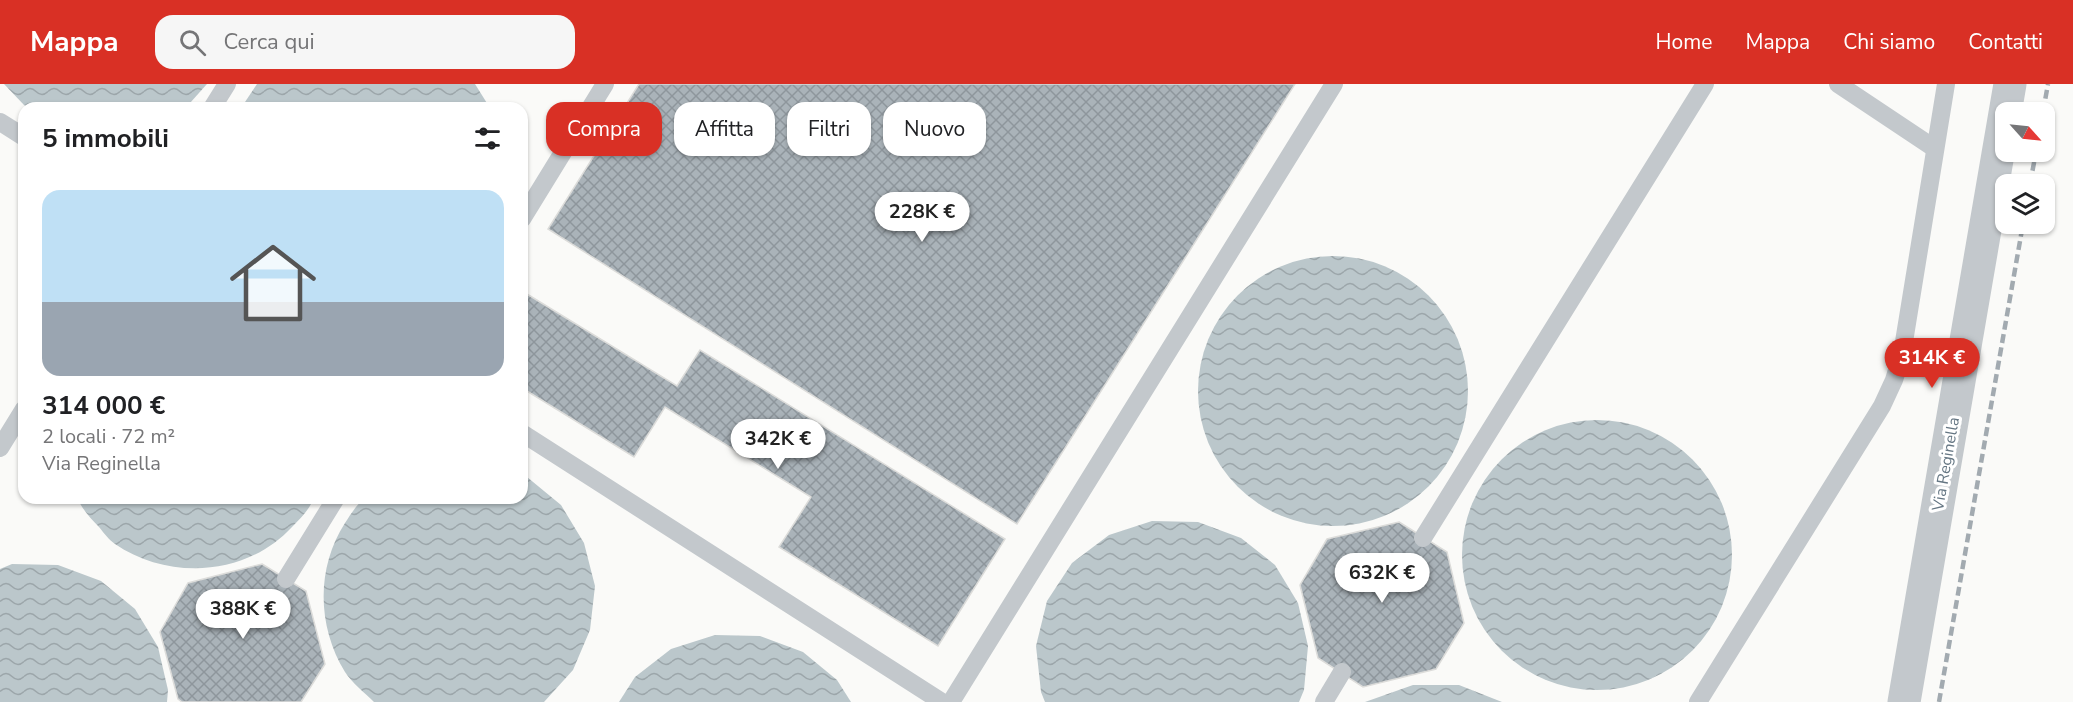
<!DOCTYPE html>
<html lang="it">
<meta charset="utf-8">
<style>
:root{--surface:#fff;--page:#f6f6f6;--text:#202124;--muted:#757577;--accent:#d93025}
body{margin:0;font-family:"Nunito Sans",sans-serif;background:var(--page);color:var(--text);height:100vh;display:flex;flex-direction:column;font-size:22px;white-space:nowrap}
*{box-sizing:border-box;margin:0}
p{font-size:20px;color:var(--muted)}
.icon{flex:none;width:33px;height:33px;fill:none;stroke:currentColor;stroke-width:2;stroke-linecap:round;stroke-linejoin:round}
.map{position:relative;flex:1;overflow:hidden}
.panel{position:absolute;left:18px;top:18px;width:510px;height:402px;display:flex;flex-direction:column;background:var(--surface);border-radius:18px;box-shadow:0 2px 4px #0004}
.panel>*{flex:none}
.hud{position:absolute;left:546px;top:18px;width:570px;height:54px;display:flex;gap:12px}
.needle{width:39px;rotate:117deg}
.fabs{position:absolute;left:1995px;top:18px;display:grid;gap:12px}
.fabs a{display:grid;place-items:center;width:60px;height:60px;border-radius:12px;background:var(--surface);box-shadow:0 2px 4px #0004;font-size:30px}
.price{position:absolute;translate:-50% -51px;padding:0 14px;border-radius:21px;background:#fff;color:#222;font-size:20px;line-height:39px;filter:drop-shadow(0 2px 3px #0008)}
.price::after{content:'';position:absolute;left:50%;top:36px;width:18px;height:14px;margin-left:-9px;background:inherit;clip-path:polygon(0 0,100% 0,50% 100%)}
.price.on{background:var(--accent);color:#fff}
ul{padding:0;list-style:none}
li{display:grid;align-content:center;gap:12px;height:318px;padding:0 24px}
li span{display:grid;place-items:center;height:186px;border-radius:18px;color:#555}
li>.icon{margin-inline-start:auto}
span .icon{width:108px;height:108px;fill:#fffc;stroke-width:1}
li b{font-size:26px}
h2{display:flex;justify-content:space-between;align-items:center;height:72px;padding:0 24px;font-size:26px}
.pill{padding:0 21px;border-radius:18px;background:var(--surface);box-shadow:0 2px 4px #0004;font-size:21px;line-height:54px}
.pill.on{background:var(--accent);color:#fff}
header{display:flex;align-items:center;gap:36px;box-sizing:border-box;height:84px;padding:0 30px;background:var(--accent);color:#fff}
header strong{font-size:28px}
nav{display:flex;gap:33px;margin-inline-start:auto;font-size:21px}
.search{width:420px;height:54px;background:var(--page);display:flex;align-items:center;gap:15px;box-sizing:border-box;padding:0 21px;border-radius:18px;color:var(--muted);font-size:22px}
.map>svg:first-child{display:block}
.water{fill:url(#water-waves)}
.building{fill:url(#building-cross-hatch);stroke:#dcdcda;stroke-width:1.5}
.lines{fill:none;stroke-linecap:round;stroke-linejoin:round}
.service{stroke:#c3c8cc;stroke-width:18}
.minor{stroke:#c3c8cc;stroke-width:33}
.rail{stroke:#a2aab0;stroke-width:4.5;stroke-dasharray:9 4.5;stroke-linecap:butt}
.labels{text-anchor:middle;stroke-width:6;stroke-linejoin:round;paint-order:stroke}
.street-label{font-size:16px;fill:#657683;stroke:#fff}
</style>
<header>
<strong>Mappa</strong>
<div class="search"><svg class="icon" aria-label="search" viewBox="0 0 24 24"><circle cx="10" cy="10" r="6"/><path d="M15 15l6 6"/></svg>Cerca qui</div>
<nav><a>Home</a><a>Mappa</a><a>Chi siamo</a><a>Contatti</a></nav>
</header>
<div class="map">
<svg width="2073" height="618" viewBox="0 0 2073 618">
<defs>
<pattern id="water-waves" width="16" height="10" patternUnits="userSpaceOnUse" patternTransform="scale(1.5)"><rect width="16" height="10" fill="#bbc7cb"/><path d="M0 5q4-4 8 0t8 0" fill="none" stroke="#9ca6aa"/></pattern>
<pattern id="building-cross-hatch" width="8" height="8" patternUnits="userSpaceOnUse" patternTransform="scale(1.5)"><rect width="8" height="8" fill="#aab3b9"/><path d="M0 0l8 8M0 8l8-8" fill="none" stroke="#8e969c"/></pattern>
</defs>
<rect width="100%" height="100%" fill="#fafaf8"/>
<g class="water">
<path d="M4,0H207L190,19L180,24H29L24,21Z"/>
<path d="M257,0H475L490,24H241Z"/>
<circle cx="1333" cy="307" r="135"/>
<circle cx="1597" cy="471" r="135"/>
<path d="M522,391L527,393L561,421L584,459L595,502L590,546L573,586L544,618H374C365,609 352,599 345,588C317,542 316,484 345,439C351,430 356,421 365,414H522Z"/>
<path d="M77,414H314C309,426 301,434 292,443C247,492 169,497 115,460C109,456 104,449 99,443C90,434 83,426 77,414Z"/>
<path d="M1152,437L1198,438L1241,454L1275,481L1298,519L1308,562L1304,606L1299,618H1045L1041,608L1036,562L1047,517L1072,479L1109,451Z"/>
<path d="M12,480L58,481L101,497L135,525L158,563L168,606L167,618H0V485Z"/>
<path d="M715,551L760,552L803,568L837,596L851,618H619L635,593L671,565Z"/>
<path d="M1413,601H1459L1502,618H1365Z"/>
</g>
<g class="building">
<path d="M639,0H1295L1017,440L548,145Z"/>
<path d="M522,207L677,302L700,266L1005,455L938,562L779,463L811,413L665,323L634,373L522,304Z"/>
<path d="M1399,438L1447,468L1464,539L1436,585L1363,603L1318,574L1300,501L1327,455Z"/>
<path d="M262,480L306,507L325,580L301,618H182L178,615L160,548L188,499Z"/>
</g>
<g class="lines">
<g class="service">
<path d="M1838,0L1934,64"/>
<path d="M212,24L227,0"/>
<path d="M0,38L24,53"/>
<path d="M522,135L605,0"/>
<path d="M522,349L942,618"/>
<path d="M0,364L24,325"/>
<path d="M1423,454L1705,0"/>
<path d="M286,495L336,414"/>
<path d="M951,618L1334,0"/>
<path d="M1324,618L1342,588"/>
<path d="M1698,618L1882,322L1894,296L1902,270L1946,0"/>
</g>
<path class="minor" d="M1904,618L2010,0"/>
<g class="rail">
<path d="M2043,28L2048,0"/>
<path d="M2030,100L2036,68"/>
<path d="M1939,618L2023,140"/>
</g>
</g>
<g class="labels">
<g class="street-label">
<text transform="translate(1945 380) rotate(-80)" y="6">Via Reginella</text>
</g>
</g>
</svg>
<div class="fabs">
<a><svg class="needle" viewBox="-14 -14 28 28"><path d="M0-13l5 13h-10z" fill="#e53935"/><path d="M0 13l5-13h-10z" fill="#757577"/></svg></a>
<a><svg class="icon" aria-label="layers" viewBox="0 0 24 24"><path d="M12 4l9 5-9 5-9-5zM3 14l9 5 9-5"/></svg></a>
</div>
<b class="price" style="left:922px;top:159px">228K €</b>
<b class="price on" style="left:1932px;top:305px">314K €</b>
<b class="price" style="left:778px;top:386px">342K €</b>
<b class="price" style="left:1382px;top:520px">632K €</b>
<b class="price" style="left:243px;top:556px">388K €</b>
<div class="hud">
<a class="pill on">Compra</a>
<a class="pill">Affitta</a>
<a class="pill">Filtri</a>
<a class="pill">Nuovo</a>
</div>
<section class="panel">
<h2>5 immobili<svg class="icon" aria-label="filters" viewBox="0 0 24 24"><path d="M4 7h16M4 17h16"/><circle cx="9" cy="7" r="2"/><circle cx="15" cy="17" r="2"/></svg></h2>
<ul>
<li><span style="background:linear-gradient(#bfe0f5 60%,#9aa5b1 0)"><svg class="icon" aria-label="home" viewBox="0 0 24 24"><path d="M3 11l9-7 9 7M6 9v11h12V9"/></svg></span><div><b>314 000 €</b><p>2 locali · 72 m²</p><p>Via Reginella</p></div></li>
</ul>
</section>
</div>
